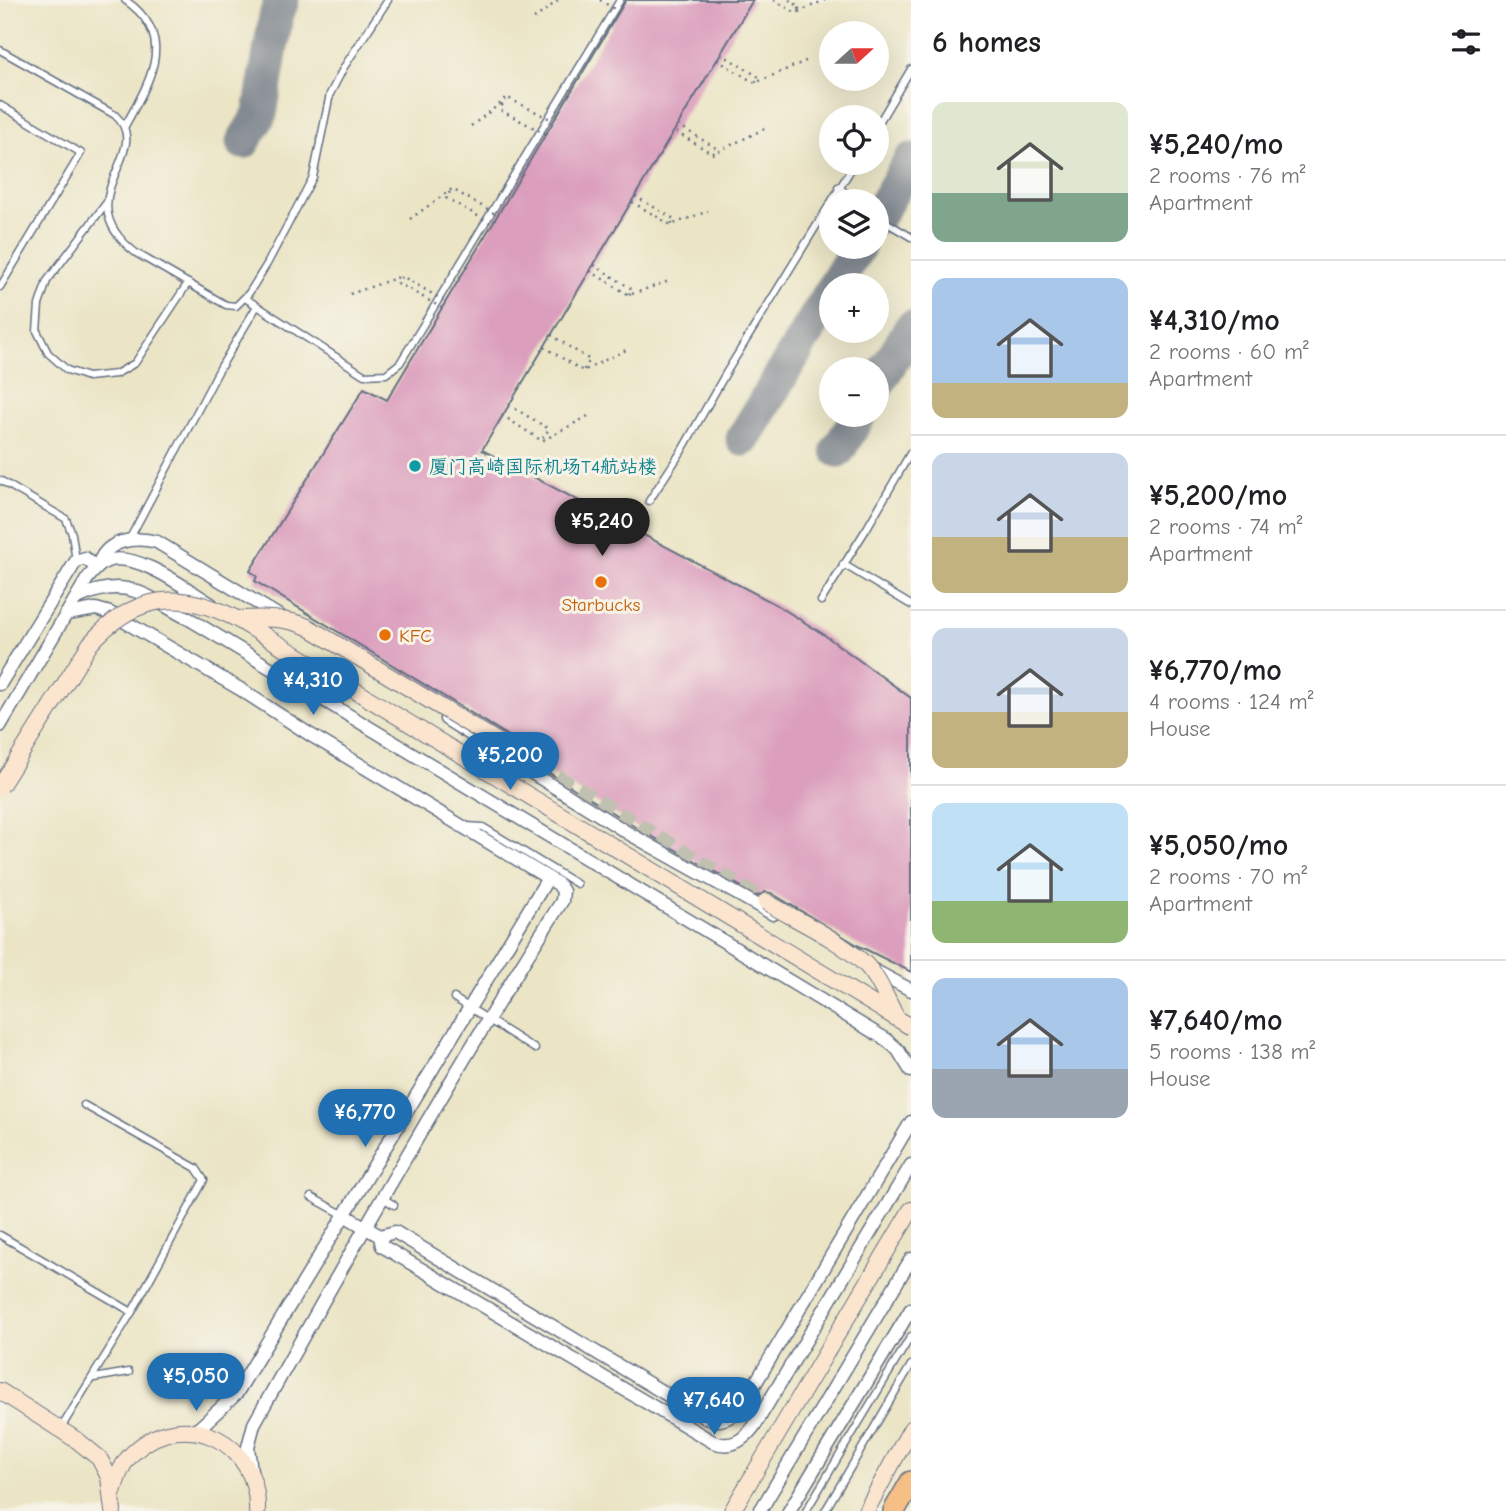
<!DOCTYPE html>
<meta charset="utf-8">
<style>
:root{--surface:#fff;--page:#f2f2f2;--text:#202124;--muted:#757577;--line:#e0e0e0;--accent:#1f6fb2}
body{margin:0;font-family:"Comic Neue","LXGW WenKai TC",sans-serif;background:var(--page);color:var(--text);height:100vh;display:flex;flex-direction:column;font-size:26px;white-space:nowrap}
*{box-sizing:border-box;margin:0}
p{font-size:23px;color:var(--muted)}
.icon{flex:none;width:38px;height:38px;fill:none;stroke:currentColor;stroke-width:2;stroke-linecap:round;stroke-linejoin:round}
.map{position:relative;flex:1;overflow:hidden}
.drawer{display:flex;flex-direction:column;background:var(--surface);width:595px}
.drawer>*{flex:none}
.needle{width:46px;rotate:69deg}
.tools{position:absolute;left:819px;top:21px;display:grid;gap:14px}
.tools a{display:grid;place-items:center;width:70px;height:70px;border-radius:50%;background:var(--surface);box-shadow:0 7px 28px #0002;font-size:35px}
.price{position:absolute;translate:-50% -60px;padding:0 16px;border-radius:24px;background:var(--accent);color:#fff;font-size:23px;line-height:46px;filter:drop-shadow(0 2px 4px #0008)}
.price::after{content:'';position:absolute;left:50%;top:42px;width:21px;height:16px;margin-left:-10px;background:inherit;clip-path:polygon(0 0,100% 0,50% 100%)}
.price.active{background:#222;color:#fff}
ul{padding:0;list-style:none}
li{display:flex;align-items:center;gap:21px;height:175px;padding:0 21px}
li+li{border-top:2px solid var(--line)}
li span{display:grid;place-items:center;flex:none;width:196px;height:140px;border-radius:14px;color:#555}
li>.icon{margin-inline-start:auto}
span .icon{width:84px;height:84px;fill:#fffc;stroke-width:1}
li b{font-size:30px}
h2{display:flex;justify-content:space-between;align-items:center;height:84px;padding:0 21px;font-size:30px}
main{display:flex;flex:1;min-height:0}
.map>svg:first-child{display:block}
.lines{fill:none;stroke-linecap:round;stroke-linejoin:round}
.taxiway{stroke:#838a92;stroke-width:35}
.building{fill:#db9ebd}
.secondary-tunnel{stroke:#c1c1b1;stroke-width:16;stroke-dasharray:16 8;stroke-linecap:butt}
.lane-casing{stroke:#646f82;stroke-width:9}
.street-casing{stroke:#646f82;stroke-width:15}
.secondary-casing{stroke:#646f82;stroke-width:18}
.highway-casing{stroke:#646f82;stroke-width:24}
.path{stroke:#646f82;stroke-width:2.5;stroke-dasharray:2 5;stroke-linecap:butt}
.lane{stroke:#fff;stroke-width:6}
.street{stroke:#fff;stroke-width:12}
.secondary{stroke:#fbe5cf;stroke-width:16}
.highway{stroke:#f5bf86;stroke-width:21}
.secondary-bridge-casing{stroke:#646f82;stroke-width:18;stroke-linecap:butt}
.path-bridge{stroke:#646f82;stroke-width:2.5;stroke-dasharray:2 5;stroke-linecap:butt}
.secondary-bridge{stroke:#fbe5cf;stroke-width:16}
.culture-dot{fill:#0f9aa8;stroke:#f7f3e8;stroke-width:2.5}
.food-dot{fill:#e8710a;stroke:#f7f3e8;stroke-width:2.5}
.labels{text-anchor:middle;stroke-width:6;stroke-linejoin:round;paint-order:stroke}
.culture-label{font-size:19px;fill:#0d838f;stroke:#f7f3e8;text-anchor:start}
.food-label{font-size:19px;fill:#c56008;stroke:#f7f3e8}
</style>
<main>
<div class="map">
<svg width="911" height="1511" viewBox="0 0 911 1511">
<rect width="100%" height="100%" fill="#f7f3e8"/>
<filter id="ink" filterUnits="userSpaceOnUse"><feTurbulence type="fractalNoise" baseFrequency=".0143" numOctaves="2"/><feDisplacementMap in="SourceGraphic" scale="14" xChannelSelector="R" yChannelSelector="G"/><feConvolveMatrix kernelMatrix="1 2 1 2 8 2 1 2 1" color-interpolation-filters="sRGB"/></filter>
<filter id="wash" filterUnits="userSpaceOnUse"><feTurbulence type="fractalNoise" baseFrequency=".00686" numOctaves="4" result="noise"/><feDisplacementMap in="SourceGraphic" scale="28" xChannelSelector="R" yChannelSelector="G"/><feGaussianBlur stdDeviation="1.57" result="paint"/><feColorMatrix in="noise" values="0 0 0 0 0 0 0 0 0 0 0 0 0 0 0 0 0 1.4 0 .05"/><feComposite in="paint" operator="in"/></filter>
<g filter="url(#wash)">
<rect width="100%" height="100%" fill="#ebe5c6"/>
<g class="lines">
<g class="taxiway">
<path d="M243,142L260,114L276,16L282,0"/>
<path d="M877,217L911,160"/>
<path d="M835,285L858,247"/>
<path d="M877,385L911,328"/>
<path d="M743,439L831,292"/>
<path d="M838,450L859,415"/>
</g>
</g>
<g id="blocks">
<path class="building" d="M626,0H753L482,450L777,605L823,634L911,698V972L859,946L771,893L765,892L758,896L632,825L524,757L525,752L520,743L255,581L257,576L250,571L364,388L387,400Z"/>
</g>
</g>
<g filter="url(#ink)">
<use href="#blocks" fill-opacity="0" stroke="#646f82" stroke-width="2"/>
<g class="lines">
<path class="secondary-tunnel" d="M515,752L766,902"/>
<g class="lane-casing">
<g id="lane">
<path d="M125,0C179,37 149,82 125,126"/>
<path d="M0,50L115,115C157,153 63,197 136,253L226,305L236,306L249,293L267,264L313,177L330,94L344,67L388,0"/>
<path d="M0,105L81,153L0,287"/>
<path d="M877,126L911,69"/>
<path d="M838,187L857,201"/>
<path d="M107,202L47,281L39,305L37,331L48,353L67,370L88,377L116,374L135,363L188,283"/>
<path d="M877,217L911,237"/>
<path d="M245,298L364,375L386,374L400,363L620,0"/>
<path d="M0,480L66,519L72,534L76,561"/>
<path d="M649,501L681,452L726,373L855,163"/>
<path d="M129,540L219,370L257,306"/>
<path d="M843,564L911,605"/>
<path d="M821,601L867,528L911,452"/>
<path d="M466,826L483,827L577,884"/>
<path d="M454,998L535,1049"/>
<path d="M311,1197L344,1215"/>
<path d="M383,1198L394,1205"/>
<path d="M0,1235L132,1312"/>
<path d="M94,1378L129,1372"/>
<path d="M61,1428L132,1312L204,1180L196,1168L84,1105"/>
<path d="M806,1511L911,1336"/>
<path d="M825,1511L911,1365"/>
</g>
</g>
<g class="street-casing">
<g id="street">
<path d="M98,567C104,540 134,536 157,542L284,619"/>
<path d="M77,598C128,574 146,597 191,620L887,1040L898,1050L911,1071"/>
<path d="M67,614L96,609L110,613L240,689L309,734L558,884L563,891L562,901C453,1072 353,1247 254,1424L248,1447L251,1471"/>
<path d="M0,684L76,561L85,558L97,568"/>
<path d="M446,719L628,833L773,914"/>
<path d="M0,726L87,579C93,572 99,564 107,561C138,551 186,589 211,604"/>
<path d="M868,967L911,990"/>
<path d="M344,1215L380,1236L382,1246L713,1442C732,1449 744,1440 755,1425L911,1165"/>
<path d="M380,1236L395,1232L706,1418C722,1424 733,1417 743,1404L911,1122"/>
<path d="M196,1431L236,1394L548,878"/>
<path d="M760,1511L911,1259"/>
<path d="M789,1511L911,1309"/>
</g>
</g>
<g class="secondary-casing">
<g id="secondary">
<path d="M0,1391L78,1441L99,1458L109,1477L113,1511"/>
<path d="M112,1495C117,1479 121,1463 134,1452C185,1404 260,1443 257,1511"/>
<path d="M732,1511L911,1210"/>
<path d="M866,1511L911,1429"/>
</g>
</g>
<g class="highway-casing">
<path id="highway" d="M894,1511L911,1482"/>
</g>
<g class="path">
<path d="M774,0L796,13L825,0"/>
<path d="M789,0L800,7L796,13"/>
<path d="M534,19L559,0"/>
<path d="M721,54L759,77L755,83"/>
<path d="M717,60L755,83L808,60"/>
<path d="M678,125L716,148L713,154"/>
<path d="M471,126L505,100"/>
<path d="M676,132L713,154L768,127"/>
<path d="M635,196L674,219L671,225"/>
<path d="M632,202L671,225L708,211"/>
<path d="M594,265L632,289L629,295"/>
<path d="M590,271L629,295L669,281"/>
<path d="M350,294L402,276"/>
<path d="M551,335L590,360L583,371"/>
<path d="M544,347L583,371L628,349"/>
<path d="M509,405L549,429L543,438"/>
<path d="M502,415L542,441L588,416"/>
</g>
<use href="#lane" class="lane"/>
<use href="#street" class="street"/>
<use href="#secondary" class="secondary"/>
<use href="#highway" class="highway"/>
<g class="secondary-bridge-casing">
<g id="secondary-bridge">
<path d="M237,619C262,618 285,617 308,627L515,752"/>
<path d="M0,787L90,644C134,594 180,589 237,619L911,1027"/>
<path d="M766,902C798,921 836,938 864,963C878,976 886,998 895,1015"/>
</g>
</g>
<g class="path-bridge">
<path d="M600,0L619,12"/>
<path d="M546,134L500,110L506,97L554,121"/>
<path d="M450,192L446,198L492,224"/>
<path d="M410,219L452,189L497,215"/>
<path d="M442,308L398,283L402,276L446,302"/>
</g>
<use href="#secondary-bridge" class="secondary-bridge"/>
</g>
</g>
<circle class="culture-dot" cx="415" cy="466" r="7"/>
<g class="food-dot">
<circle cx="601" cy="582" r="7"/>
<circle cx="385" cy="635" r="7"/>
</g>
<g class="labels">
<g class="culture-label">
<text x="429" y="473">厦门高崎国际机场T4航站楼</text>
</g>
<g class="food-label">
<text x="601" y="611">Starbucks</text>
<text x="399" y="642" text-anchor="start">KFC</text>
</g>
</g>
</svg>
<div class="tools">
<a><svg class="needle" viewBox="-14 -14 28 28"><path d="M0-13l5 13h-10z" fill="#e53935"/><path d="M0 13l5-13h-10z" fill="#757577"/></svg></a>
<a><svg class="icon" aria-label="locate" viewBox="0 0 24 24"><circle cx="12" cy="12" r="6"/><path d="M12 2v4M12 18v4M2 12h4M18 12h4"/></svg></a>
<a><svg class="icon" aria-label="layers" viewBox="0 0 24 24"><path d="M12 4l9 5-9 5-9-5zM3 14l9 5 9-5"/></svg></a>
<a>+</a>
<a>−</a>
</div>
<b class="price active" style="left:602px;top:558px">¥5,240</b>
<b class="price" style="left:313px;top:717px">¥4,310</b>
<b class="price" style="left:510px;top:792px">¥5,200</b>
<b class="price" style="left:365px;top:1149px">¥6,770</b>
<b class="price" style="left:196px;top:1413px">¥5,050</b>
<b class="price" style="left:714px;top:1437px">¥7,640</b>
</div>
<section class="drawer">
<h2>6 homes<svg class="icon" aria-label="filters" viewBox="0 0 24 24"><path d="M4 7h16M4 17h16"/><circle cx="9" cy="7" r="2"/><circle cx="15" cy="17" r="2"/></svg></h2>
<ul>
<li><span style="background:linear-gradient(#dfe7d0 65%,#7fa58c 0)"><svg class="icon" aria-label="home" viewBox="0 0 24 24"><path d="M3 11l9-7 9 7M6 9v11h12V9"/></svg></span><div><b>¥5,240/mo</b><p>2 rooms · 76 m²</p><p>Apartment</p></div></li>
<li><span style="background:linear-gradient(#a9c7e8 75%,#c2b280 0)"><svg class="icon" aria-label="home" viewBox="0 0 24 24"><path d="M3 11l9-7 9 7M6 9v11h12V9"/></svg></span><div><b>¥4,310/mo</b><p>2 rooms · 60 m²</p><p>Apartment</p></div></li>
<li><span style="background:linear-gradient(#c9d6e8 60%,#c2b280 0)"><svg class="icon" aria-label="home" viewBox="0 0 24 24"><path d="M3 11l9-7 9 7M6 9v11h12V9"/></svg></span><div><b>¥5,200/mo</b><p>2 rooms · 74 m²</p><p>Apartment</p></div></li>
<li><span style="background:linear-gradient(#c9d6e8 60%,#c2b280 0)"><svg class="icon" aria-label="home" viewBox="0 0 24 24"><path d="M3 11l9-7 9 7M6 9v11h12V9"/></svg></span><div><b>¥6,770/mo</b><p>4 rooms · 124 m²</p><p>House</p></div></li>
<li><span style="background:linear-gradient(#bfe0f5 70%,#8fb573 0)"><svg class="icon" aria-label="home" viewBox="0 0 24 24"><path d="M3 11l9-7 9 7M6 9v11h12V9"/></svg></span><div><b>¥5,050/mo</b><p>2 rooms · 70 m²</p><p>Apartment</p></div></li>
<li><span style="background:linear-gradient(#a9c7e8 65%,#9aa5b1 0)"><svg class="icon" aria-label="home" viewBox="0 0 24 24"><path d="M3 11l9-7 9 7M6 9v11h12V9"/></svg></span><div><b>¥7,640/mo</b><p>5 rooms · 138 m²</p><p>House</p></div></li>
</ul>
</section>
</main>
